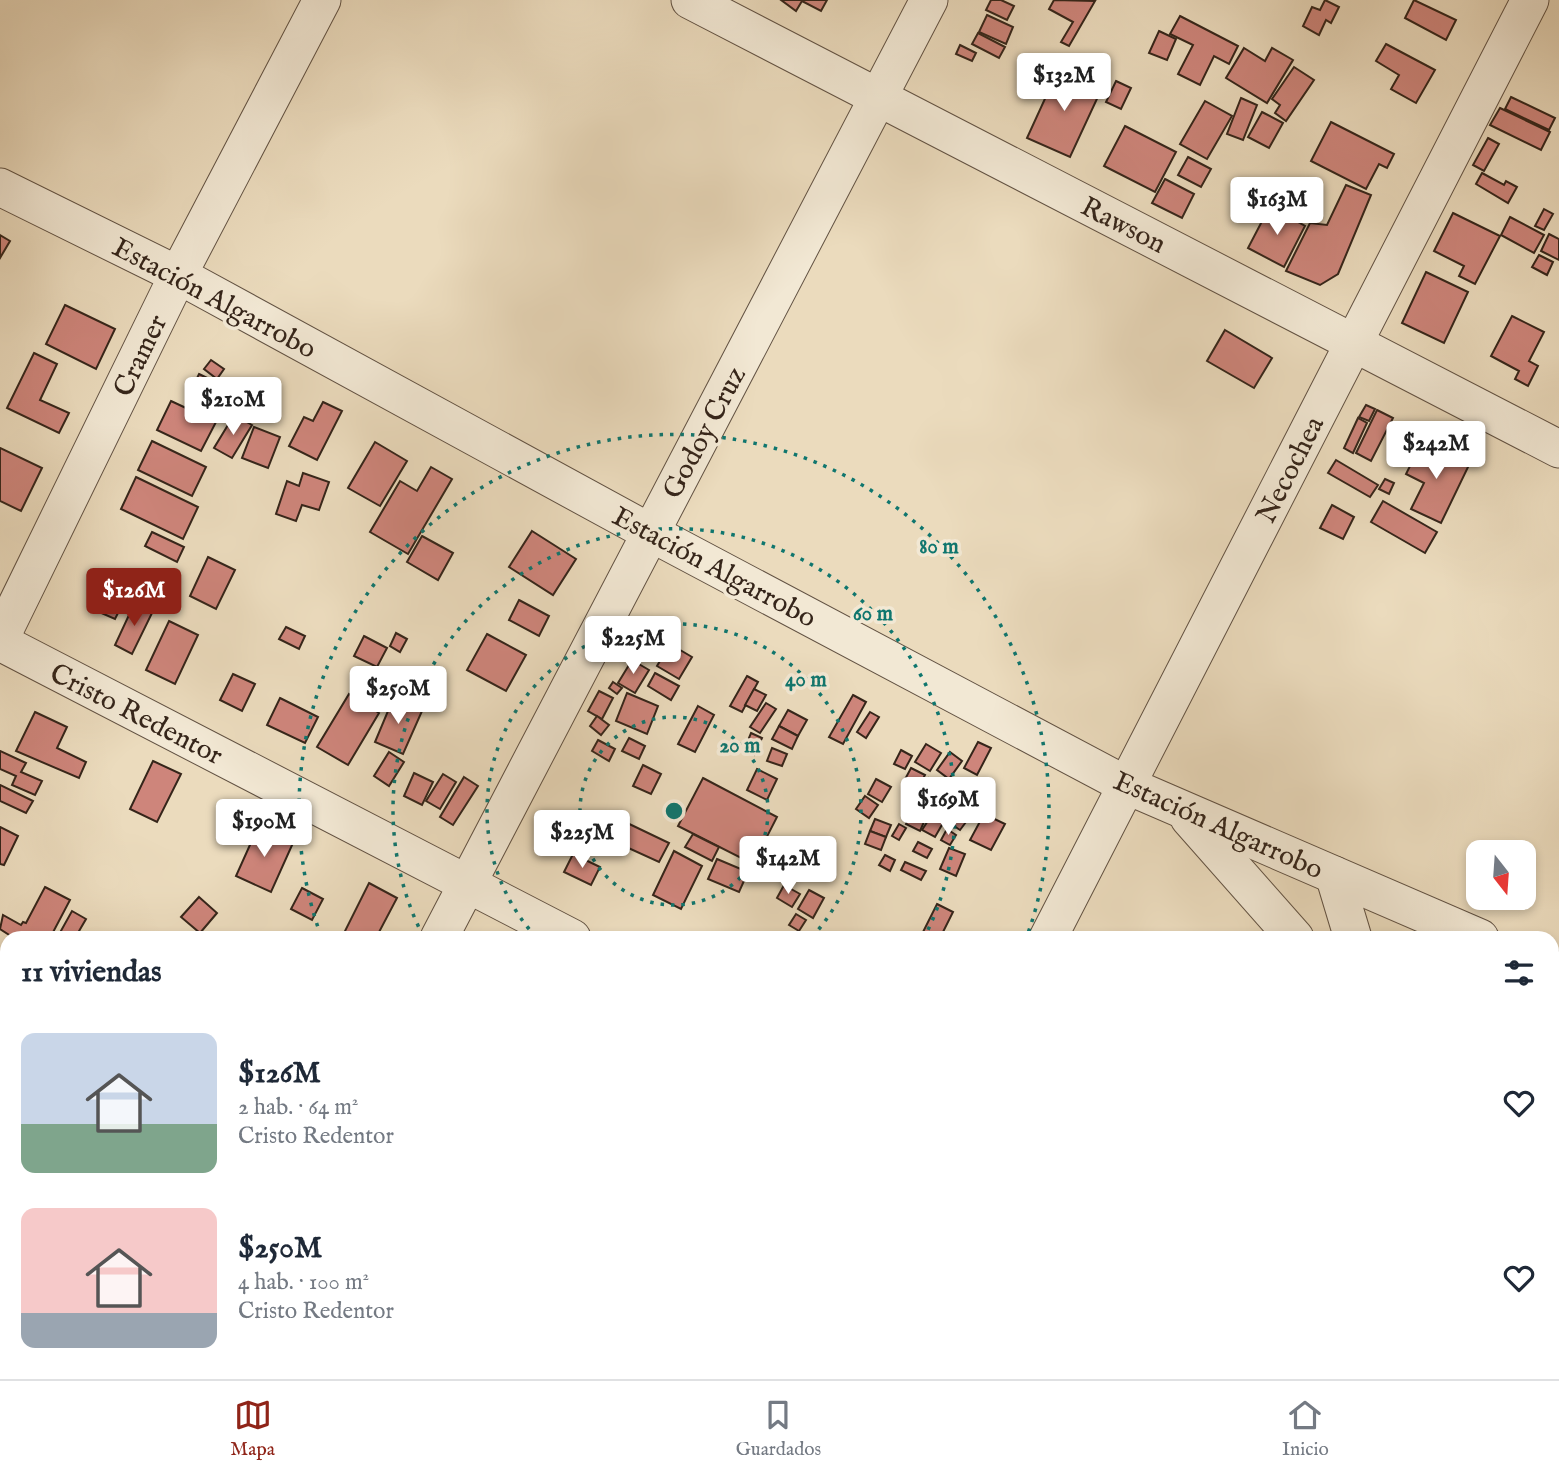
<!DOCTYPE html>
<html lang="es">
<meta charset="utf-8">
<style>
:root{--surface:#fff;--page:#f6f6f7;--text:#1f2937;--muted:#747a83;--line:#e0e1e3;--accent:#8f2418}
body{margin:0;font-family:"IM FELL English",serif;background:var(--page);color:var(--text);height:100vh;display:flex;flex-direction:column;font-size:26px;white-space:nowrap}
*{box-sizing:border-box;margin:0}
p{font-size:23px;color:var(--muted)}
.icon{flex:none;width:38px;height:38px;fill:none;stroke:currentColor;stroke-width:2;stroke-linecap:round;stroke-linejoin:round}
.map{position:relative;flex:1;overflow:hidden}
.side{position:absolute;left:0px;top:931px;width:1559px;height:448px;display:flex;flex-direction:column;background:var(--surface);border-radius:21px 21px 0 0;box-shadow:0 4px 10px #0003}
.side>*{flex:none}
.needle{width:46px;rotate:163deg}
.buttons{position:absolute;left:1466px;top:840px;display:grid;gap:14px}
.buttons a{display:grid;place-items:center;width:70px;height:70px;border-radius:14px;background:var(--surface);box-shadow:0 4px 10px #0003;font-size:35px}
.price{position:absolute;translate:-50% -60px;padding:0 16px;border-radius:7px;background:#fff;color:#222;font-size:23px;line-height:46px;filter:drop-shadow(0 2px 4px #0008)}
.price::after{content:'';position:absolute;left:50%;top:42px;width:21px;height:16px;margin-left:-10px;background:inherit;clip-path:polygon(0 0,100% 0,50% 100%)}
.price.current{background:var(--accent);color:#fff}
ul{padding:0;list-style:none}
li{display:flex;align-items:center;gap:21px;height:175px;padding:0 21px}
li span{display:grid;place-items:center;flex:none;width:196px;height:140px;border-radius:14px;color:#555}
li>.icon{margin-inline-start:auto}
span .icon{width:84px;height:84px;fill:#fffc;stroke-width:1}
li b{font-size:30px}
h2{display:flex;justify-content:space-between;align-items:center;height:84px;padding:0 21px;font-size:30px}
.menu{display:flex;justify-content:space-around;align-items:center;height:98px;border-top:2px solid var(--line);background:var(--surface);font-size:19px;color:var(--muted)}
.menu a{display:grid;justify-items:center;gap:4px}
.menu .current{color:var(--accent)}
.map>svg:first-child{display:block}
.building{fill:#ce857b;stroke:#35251a;stroke-width:2}
.lines{fill:none;stroke-linecap:round;stroke-linejoin:round}
.minor-casing{stroke:#625243;stroke-width:39}
.minor{stroke:#f2e8d4;stroke-width:37}
.ring{fill:none;stroke:#0f766e;stroke-width:3.5;stroke-dasharray:3.5 7}
.labels{text-anchor:middle;stroke-width:7;stroke-linejoin:round;paint-order:stroke}
.street-label{font-size:28px;fill:#35251a;stroke:#f2e8d4}
.centre{fill:#0f766e;stroke:#f2e8d4;stroke-width:3.5}
.ring-label{font-size:21px;text-anchor:middle;font-weight:bold;fill:#0f766e;stroke:#f2e8d4;stroke-width:7;stroke-linejoin:round;paint-order:stroke}
</style>
<div class="map">
<svg width="1559" height="1379" viewBox="0 0 1559 1379">
<rect width="100%" height="100%" fill="#ebdbbd"/>
<filter id="stains"><feTurbulence type="fractalNoise" baseFrequency=".00286" numOctaves="4"/><feColorMatrix values="0 0 0 0 .2 0 0 0 0 .09 0 0 0 0 .02 0 0 0 .5 -.17"/></filter>
<radialGradient id="worn" r=".72"><stop offset=".6" stop-color="#630" stop-opacity="0"/><stop offset="1" stop-color="#630" stop-opacity=".3"/></radialGradient>
<g class="building">
<path d="M781,0H827L821,11L802,1L796,11Z"/>
<path d="M991,0H1001L1014,6L1007,20L986,10Z"/>
<path d="M1054,0L1095,1L1069,46L1061,42L1073,22L1049,9Z"/>
<path d="M1325,0L1339,7L1331,23L1326,20L1319,35L1303,26L1312,7L1320,10Z"/>
<path d="M1414,0L1456,20L1446,40L1405,18Z"/>
<path d="M987,15L1013,27L1006,44L979,32Z"/>
<path d="M1180,16L1238,46L1229,64L1214,56L1200,85L1178,74L1193,45L1170,34Z"/>
<path d="M1159,31L1176,39L1167,60L1149,53Z"/>
<path d="M978,33L1005,47L999,58L972,44Z"/>
<path d="M1386,44L1435,70L1416,103L1391,89L1399,75L1376,61Z"/>
<path d="M960,45L976,53L972,61L956,54Z"/>
<path d="M1244,48L1265,61L1272,48L1293,60L1267,103L1226,78Z"/>
<path d="M1294,67L1314,80L1286,121L1275,113L1280,105L1272,99Z"/>
<path d="M1059,68L1102,88L1070,157L1027,138Z"/>
<path d="M1116,81L1131,88L1121,109L1106,102Z"/>
<path d="M1511,97L1555,118L1549,130L1505,109Z"/>
<path d="M1241,98L1257,105L1243,140L1227,134Z"/>
<path d="M1205,101L1232,116L1207,159L1180,144Z"/>
<path d="M1500,108L1550,132L1541,150L1490,125Z"/>
<path d="M1262,112L1283,123L1269,148L1248,137Z"/>
<path d="M1331,122L1394,154L1387,168L1379,164L1366,189L1311,161Z"/>
<path d="M1125,126L1176,152L1155,192L1104,166Z"/>
<path d="M1488,138L1499,144L1484,171L1473,165Z"/>
<path d="M1188,157L1211,169L1201,187L1178,175Z"/>
<path d="M1482,173L1504,185L1506,181L1517,187L1508,203L1476,184Z"/>
<path d="M1165,179L1194,194L1182,218L1152,203Z"/>
<path d="M1346,185L1371,195L1338,274L1320,285L1286,271L1310,223L1327,225Z"/>
<path d="M1270,206L1305,226L1284,267L1248,248Z"/>
<path d="M1544,209L1553,214L1544,230L1535,226Z"/>
<path d="M1453,213L1500,236L1475,284L1459,276L1464,266L1434,251Z"/>
<path d="M1510,217L1544,235L1534,253L1501,235Z"/>
<path d="M1549,234L1559,239V260L1541,251Z"/>
<path d="M0,235L10,241L0,258Z"/>
<path d="M1539,255L1553,262L1547,275L1532,267Z"/>
<path d="M1426,272L1468,292L1444,343L1402,323Z"/>
<path d="M65,305L115,329L96,369L46,344Z"/>
<path d="M1512,316L1544,332L1529,361L1538,366L1528,386L1515,379L1519,371L1491,356Z"/>
<path d="M1225,330L1272,358L1254,388L1207,361Z"/>
<path d="M34,353L57,364L40,400L69,413L59,433L7,408Z"/>
<path d="M211,360L224,369L217,379L204,369Z"/>
<path d="M199,374L238,393L227,414L189,395Z"/>
<path d="M171,401L216,422L201,451L157,430Z"/>
<path d="M323,402L342,411L317,460L289,446L304,417L313,421Z"/>
<path d="M1366,405L1375,409L1369,421L1359,417Z"/>
<path d="M1377,410L1393,418L1371,461L1356,453Z"/>
<path d="M234,415L252,425L232,458L214,448Z"/>
<path d="M1358,418L1367,423L1353,453L1344,448Z"/>
<path d="M254,427L280,437L268,468L242,458Z"/>
<path d="M152,441L206,467L192,496L138,470Z"/>
<path d="M375,442L407,461L380,506L348,488Z"/>
<path d="M1422,442L1469,465L1441,523L1411,509L1424,483L1406,474Z"/>
<path d="M0,448L42,468L21,511L0,501Z"/>
<path d="M1336,460L1378,485L1370,497L1328,473Z"/>
<path d="M431,467L452,479L408,554L370,532L400,481L417,491Z"/>
<path d="M303,473L329,482L319,510L302,505L296,521L276,514L287,481L299,486Z"/>
<path d="M136,477L198,507L183,539L121,509Z"/>
<path d="M1385,479L1394,483L1389,494L1379,489Z"/>
<path d="M1383,501L1437,532L1425,553L1371,522Z"/>
<path d="M1332,505L1354,517L1343,539L1320,528Z"/>
<path d="M532,531L576,559L553,595L509,567Z"/>
<path d="M152,532L184,547L177,562L145,546Z"/>
<path d="M422,536L453,553L438,580L407,562Z"/>
<path d="M208,557L235,570L216,609L190,596Z"/>
<path d="M107,596L123,603L115,619L99,612Z"/>
<path d="M519,600L549,616L539,636L509,620Z"/>
<path d="M135,602L153,611L132,654L115,645Z"/>
<path d="M169,621L198,635L175,684L146,670Z"/>
<path d="M286,627L305,636L299,649L279,639Z"/>
<path d="M396,633L407,639L400,652L390,646Z"/>
<path d="M487,634L526,655L506,691L467,670Z"/>
<path d="M364,636L387,648L377,667L354,656Z"/>
<path d="M670,644L692,657L679,679L657,666Z"/>
<path d="M632,660L649,670L635,693L618,683Z"/>
<path d="M655,673L679,686L671,700L648,686Z"/>
<path d="M233,674L255,684L242,711L220,700Z"/>
<path d="M747,676L758,682L742,712L730,706Z"/>
<path d="M613,682L622,688L617,694L609,688Z"/>
<path d="M754,689L766,695L757,711L745,705Z"/>
<path d="M599,691L613,698L602,719L588,711Z"/>
<path d="M627,693L658,706L647,734L616,721Z"/>
<path d="M349,694L379,713L348,765L317,747Z"/>
<path d="M853,695L866,702L843,744L829,737Z"/>
<path d="M280,698L318,717L305,743L267,725Z"/>
<path d="M393,699L422,711L403,754L375,742Z"/>
<path d="M766,703L776,709L760,733L750,727Z"/>
<path d="M698,706L714,715L695,752L678,744Z"/>
<path d="M788,710L807,720L798,736L779,726Z"/>
<path d="M35,712L67,727L57,748L86,762L79,778L16,751Z"/>
<path d="M870,712L879,717L866,738L857,732Z"/>
<path d="M597,716L609,725L601,735L590,726Z"/>
<path d="M779,726L798,736L792,749L772,739Z"/>
<path d="M751,733L762,738L754,755L744,750Z"/>
<path d="M629,738L645,746L639,759L622,751Z"/>
<path d="M598,740L615,749L609,761L592,751Z"/>
<path d="M978,742L991,748L977,775L964,768Z"/>
<path d="M926,744L941,753L930,771L915,762Z"/>
<path d="M772,748L787,754L782,766L767,761Z"/>
<path d="M901,750L912,756L905,769L894,764Z"/>
<path d="M0,751L26,763L21,772L42,781L35,795L12,785L16,776L0,769Z"/>
<path d="M389,752L404,762L389,786L374,776Z"/>
<path d="M950,752L962,761L949,779L937,770Z"/>
<path d="M153,761L181,774L157,822L130,809Z"/>
<path d="M643,765L661,774L651,794L633,786Z"/>
<path d="M911,768L925,775L917,790L903,783Z"/>
<path d="M757,769L777,779L767,800L747,790Z"/>
<path d="M414,773L433,782L422,805L404,796Z"/>
<path d="M443,774L456,782L440,809L426,801Z"/>
<path d="M464,777L478,786L453,825L440,817Z"/>
<path d="M703,778L777,817L753,864L678,826Z"/>
<path d="M929,778L944,785L933,811L918,805Z"/>
<path d="M876,779L891,787L882,802L868,794Z"/>
<path d="M0,785L33,801L26,813L0,801Z"/>
<path d="M865,796L878,805L869,818L856,809Z"/>
<path d="M957,802L972,814L960,830L945,820Z"/>
<path d="M984,814L1005,824L991,850L970,840Z"/>
<path d="M910,815L924,822L920,831L906,824Z"/>
<path d="M931,816L943,823L935,837L922,830Z"/>
<path d="M875,819L891,825L886,837L870,831Z"/>
<path d="M623,821L669,843L659,862L613,841Z"/>
<path d="M899,824L906,828L899,840L892,836Z"/>
<path d="M0,827L18,836L4,865L0,864Z"/>
<path d="M258,827L293,843L271,892L236,876Z"/>
<path d="M588,828L602,836L593,852L579,844Z"/>
<path d="M947,829L956,835L950,845L941,840Z"/>
<path d="M870,831L886,837L881,850L865,844Z"/>
<path d="M693,834L719,847L712,861L685,847Z"/>
<path d="M918,842L932,849L927,858L913,851Z"/>
<path d="M949,848L965,854L956,876L940,869Z"/>
<path d="M674,851L702,866L681,909L653,895Z"/>
<path d="M573,854L600,867L591,885L564,872Z"/>
<path d="M885,855L895,860L890,871L879,865Z"/>
<path d="M717,859L748,872L739,892L708,879Z"/>
<path d="M905,862L926,871L921,880L901,870Z"/>
<path d="M369,883L397,898L378,934L386,938H348L343,935Z"/>
<path d="M784,885L800,894L792,907L777,898Z"/>
<path d="M45,887L70,900L50,938H14L0,929L3,915L21,925L23,922L26,923Z"/>
<path d="M302,888L323,899L312,920L291,909Z"/>
<path d="M809,890L824,898L813,918L798,909Z"/>
<path d="M199,897L217,913L200,933L181,917Z"/>
<path d="M937,904L953,912L940,938H920Z"/>
<path d="M72,911L86,919L75,938H57Z"/>
<path d="M796,914L806,920L799,931L789,925Z"/>
<path d="M0,1087L7,1090L4,1115L0,1113Z"/>
<path d="M1553,1235L1559,1237V1262L1552,1260Z"/>
<path d="M7,1285V1309L0,1305V1297Z"/>
<path d="M279,1372H355L351,1379H291Z"/>
<path d="M416,1372H448L444,1379H424Z"/>
<path d="M460,1372L484,1374L497,1372L493,1379H456Z"/>
<path d="M550,1372H565L562,1379H546Z"/>
<path d="M570,1372H583L587,1374L585,1379H567Z"/>
<path d="M871,1372H885L881,1379H867Z"/>
<path d="M1185,1372H1226L1223,1379H1195Z"/>
</g>
<g class="lines">
<g class="minor-casing">
<g id="minor">
<path d="M690,0L1559,449"/>
<path d="M0,187L178,275L651,533L1126,785L1480,938"/>
<path d="M0,639L178,275L322,0"/>
<path d="M0,642L572,938"/>
<path d="M1189,818L1295,938"/>
<path d="M1334,875L1353,938"/>
<path d="M439,938L929,0"/>
<path d="M1048,938L1530,0"/>
<path d="M1552,969L1559,972"/>
<path d="M0,1009L7,1013"/>
<path d="M21,1372L35,1379"/>
<path d="M682,1372L694,1379"/>
<path d="M1109,1372L1124,1379"/>
<path d="M1483,1372L1485,1379"/>
<path d="M208,1379L212,1372"/>
<path d="M821,1379L825,1372"/>
<path d="M1558,1379L1559,1376"/>
</g>
</g>
<use href="#minor" class="minor"/>
</g>
<g class="ring">
<circle cx="674" cy="811" r="94"/>
<path d="M536 937A187 187 0 1 1 812 937"/>
<path d="M423 936A281 281 0 1 1 925 936"/>
<path d="M321 936A375 375 0 1 1 1027 936"/>
</g>
<g class="labels">
<g class="street-label">
<text transform="translate(1124 224) rotate(27)" y="10">Rawson</text>
<text transform="translate(215 297) rotate(28)" y="10">Estación Algarrobo</text>
<text transform="translate(139 355) rotate(-64)" y="10">Cramer</text>
<text transform="translate(703 432) rotate(-62)" y="10">Godoy Cruz</text>
<text transform="translate(1289 469) rotate(-63)" y="10">Necochea</text>
<text transform="translate(715 566) rotate(28)" y="10">Estación Algarrobo</text>
<text transform="translate(137 713) rotate(27)" y="10">Cristo Redentor</text>
<text transform="translate(1219 824) rotate(24)" y="10">Estación Algarrobo</text>
</g>
</g>
<circle cx="674" cy="811" r="10" class="centre"/>
<g class="ring-label">
<text x="939" y="553">80 m</text>
<text x="873" y="620">60 m</text>
<text x="806" y="686">40 m</text>
<text x="740" y="752">20 m</text>
</g>
<rect width="100%" height="100%" filter="url(#stains)"/>
<rect width="100%" height="100%" fill="url(#worn)"/>
</svg>
<div class="buttons">
<a><svg class="needle" viewBox="-14 -14 28 28"><path d="M0-13l5 13h-10z" fill="#e53935"/><path d="M0 13l5-13h-10z" fill="#747a83"/></svg></a>
</div>
<b class="price" style="left:1064px;top:113px">$132M</b>
<b class="price" style="left:1277px;top:237px">$163M</b>
<b class="price" style="left:233px;top:437px">$210M</b>
<b class="price" style="left:1436px;top:481px">$242M</b>
<b class="price current" style="left:134px;top:628px">$126M</b>
<b class="price" style="left:633px;top:676px">$225M</b>
<b class="price" style="left:398px;top:726px">$250M</b>
<b class="price" style="left:948px;top:837px">$169M</b>
<b class="price" style="left:264px;top:859px">$190M</b>
<b class="price" style="left:582px;top:870px">$225M</b>
<b class="price" style="left:788px;top:896px">$142M</b>
<section class="side">
<h2>11 viviendas<svg class="icon" aria-label="filters" viewBox="0 0 24 24"><path d="M4 7h16M4 17h16"/><circle cx="9" cy="7" r="2"/><circle cx="15" cy="17" r="2"/></svg></h2>
<ul>
<li><span style="background:linear-gradient(#c9d6e8 65%,#7fa58c 0)"><svg class="icon" aria-label="home" viewBox="0 0 24 24"><path d="M3 11l9-7 9 7M6 9v11h12V9"/></svg></span><div><b>$126M</b><p>2 hab. · 64 m²</p><p>Cristo Redentor</p></div><svg class="icon" aria-label="heart" viewBox="0 0 24 24"><path d="M12 20l-8-8c-3-5 5-10 8-4 3-6 11-1 8 4z"/></svg></li>
<li><span style="background:linear-gradient(#f6c9c9 75%,#9aa5b1 0)"><svg class="icon" aria-label="home" viewBox="0 0 24 24"><path d="M3 11l9-7 9 7M6 9v11h12V9"/></svg></span><div><b>$250M</b><p>4 hab. · 100 m²</p><p>Cristo Redentor</p></div><svg class="icon" aria-label="heart" viewBox="0 0 24 24"><path d="M12 20l-8-8c-3-5 5-10 8-4 3-6 11-1 8 4z"/></svg></li>
</ul>
</section>
</div>
<nav class="menu">
<a class="current"><svg class="icon" aria-label="map" viewBox="0 0 24 24"><path d="M3 6l6-2 6 2 6-2v14l-6 2-6-2-6 2zM9 4v14M15 6v14"/></svg>Mapa</a>
<a><svg class="icon" aria-label="saved" viewBox="0 0 24 24"><path d="M7 4h10v16l-5-4-5 4z"/></svg>Guardados</a>
<a><svg class="icon" aria-label="home" viewBox="0 0 24 24"><path d="M3 11l9-7 9 7M6 9v11h12V9"/></svg>Inicio</a>
</nav>
